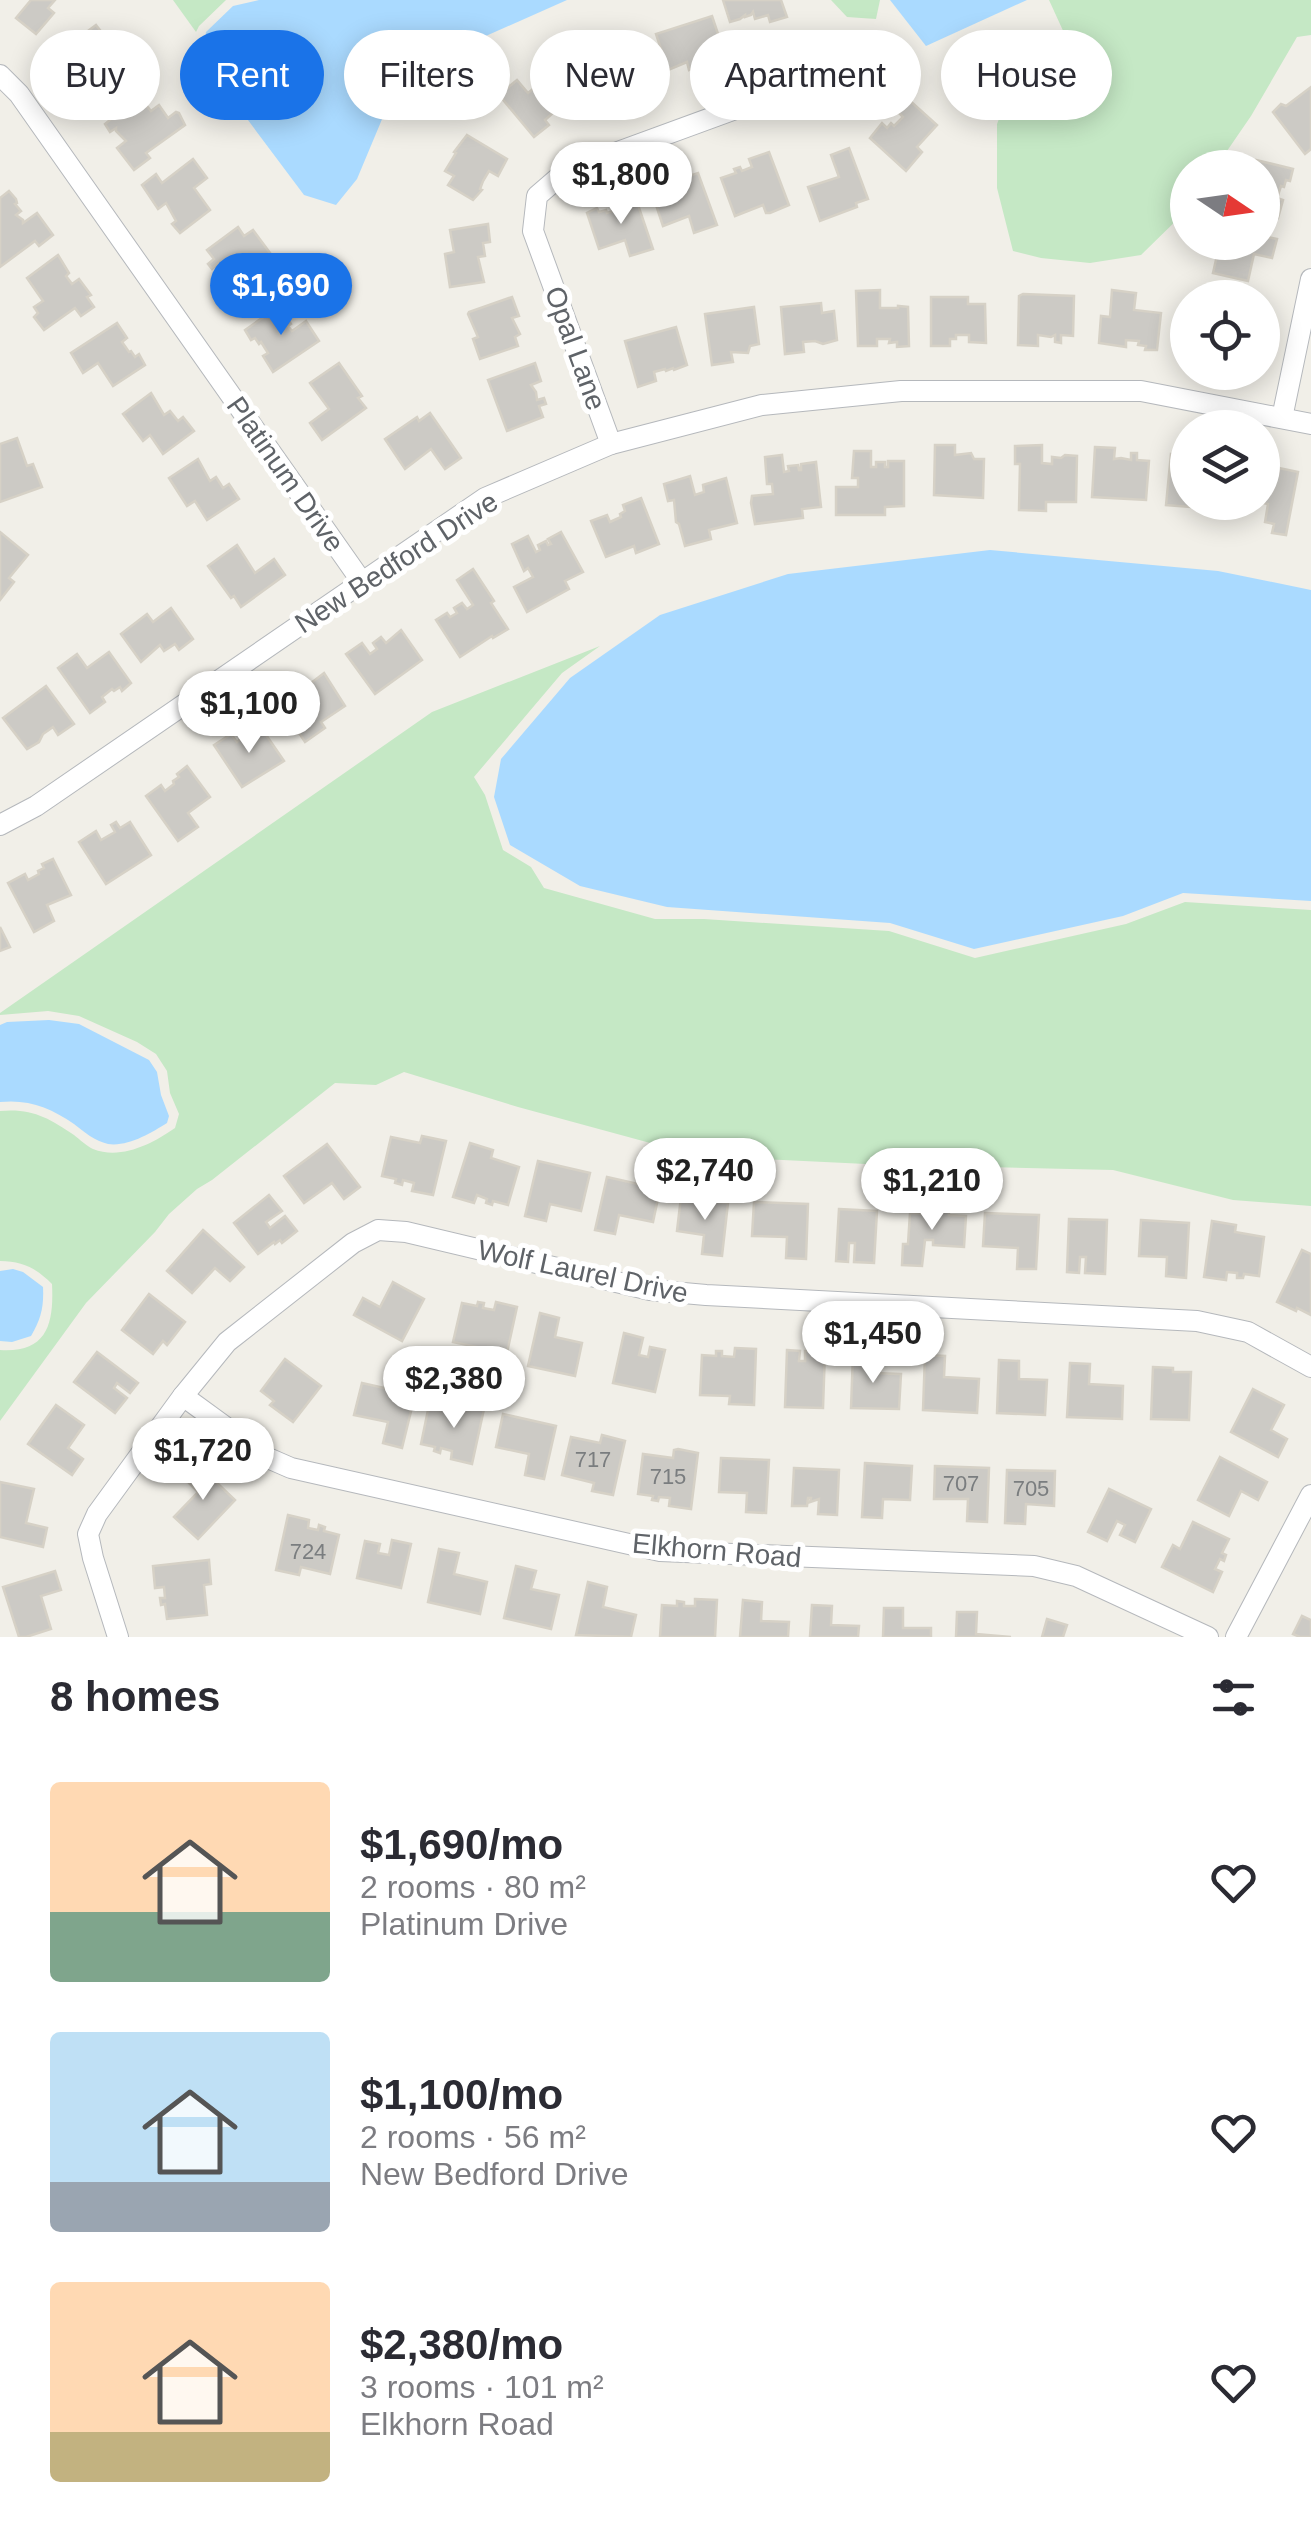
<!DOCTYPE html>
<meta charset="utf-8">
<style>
:root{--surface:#fff;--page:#f7f7f7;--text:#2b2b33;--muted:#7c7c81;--accent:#1a73e8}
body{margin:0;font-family:Helvetica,sans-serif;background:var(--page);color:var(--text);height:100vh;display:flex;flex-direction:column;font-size:38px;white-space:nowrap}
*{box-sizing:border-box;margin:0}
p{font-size:32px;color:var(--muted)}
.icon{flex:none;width:55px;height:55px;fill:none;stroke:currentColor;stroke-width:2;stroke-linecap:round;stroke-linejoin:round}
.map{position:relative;height:1637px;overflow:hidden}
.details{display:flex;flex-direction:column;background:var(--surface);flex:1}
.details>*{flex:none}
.top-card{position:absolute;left:30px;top:30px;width:1252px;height:90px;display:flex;gap:20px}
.needle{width:65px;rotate:103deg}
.controls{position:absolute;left:1170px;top:150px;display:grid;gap:20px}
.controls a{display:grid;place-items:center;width:110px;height:110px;border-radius:50%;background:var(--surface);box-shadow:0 5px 25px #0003;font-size:50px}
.price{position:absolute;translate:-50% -85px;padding:0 22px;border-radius:35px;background:#fff;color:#222;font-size:32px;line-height:65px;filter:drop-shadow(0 2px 5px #0008)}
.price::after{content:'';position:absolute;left:50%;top:60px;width:30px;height:22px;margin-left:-15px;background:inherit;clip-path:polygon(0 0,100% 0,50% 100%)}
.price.active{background:var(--accent);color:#fff}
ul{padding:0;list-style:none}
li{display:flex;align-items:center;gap:30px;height:250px;padding:0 50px}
li span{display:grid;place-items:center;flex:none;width:280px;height:200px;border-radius:10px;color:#555}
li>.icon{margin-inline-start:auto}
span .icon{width:120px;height:120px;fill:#fffc;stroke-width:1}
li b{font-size:42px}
h2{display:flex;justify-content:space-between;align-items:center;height:120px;padding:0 50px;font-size:42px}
.chip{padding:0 35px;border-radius:45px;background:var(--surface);box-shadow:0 5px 25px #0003;font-size:35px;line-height:90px}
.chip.active{background:var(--accent);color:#fff}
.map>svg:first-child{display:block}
.green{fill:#c5e8c5}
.water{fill:#aadaff}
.building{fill:#cccac5;stroke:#d6d1c6;stroke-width:2.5}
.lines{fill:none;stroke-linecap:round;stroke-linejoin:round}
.minor-casing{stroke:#b5b8bc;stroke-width:22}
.minor{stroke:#fff;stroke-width:20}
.labels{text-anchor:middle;stroke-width:10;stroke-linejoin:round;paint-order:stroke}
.number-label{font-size:22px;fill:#7a7d7f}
.street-label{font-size:28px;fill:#5f6368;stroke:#fff}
</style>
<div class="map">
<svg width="1311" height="1637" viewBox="0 0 1311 1637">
<rect width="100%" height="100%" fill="#f1efe8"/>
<g class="green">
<path d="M173,0H226L199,26L196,32Z"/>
<path d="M831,0H880L876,19L847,17Z"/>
<path d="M1049,0H1311V35L1297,37L1251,116L1216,167L1188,168L1187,210L1141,255L1090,263L1041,258L1013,251L997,188V124L1018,70L1065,35Z"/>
<path d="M600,646L562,673L474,777L485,795L503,850L531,867L544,888L655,919H704L889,931L975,958L1126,924L1185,902L1311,910V1206L1233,1200L1113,1170L866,1164L698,1156L518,1107L404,1072L376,1085L335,1083L212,1180L197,1189L169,1214L155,1232L86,1303L0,1421V1350C47,1353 54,1324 52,1284C36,1268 22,1261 0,1261V1111C32,1108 49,1118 74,1135C79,1139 88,1147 93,1149C121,1160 152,1144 175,1128L179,1114L170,1093L167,1071L156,1054L137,1042L79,1016L48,1011L0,1015V1013L432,712Z"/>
</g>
<g class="water">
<path d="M259,0H567L452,51L393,93L357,179L336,205L304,195L203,60L206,32L233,6Z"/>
<path d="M890,0H1027L926,46Z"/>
<path d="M990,550L1218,571L1311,590V901L1183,893L1123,916L974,949L890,923L667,907L580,886L510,845L494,797L501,759L570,678L660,615L788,574Z"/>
<path d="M49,1020L79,1024L149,1060L157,1072L161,1095L169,1116L167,1123C151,1133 128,1147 108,1144C95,1141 84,1132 74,1124C51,1108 29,1099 0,1102V1025L7,1022Z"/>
<path d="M13,1269L23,1272L43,1287C44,1307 41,1319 31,1336L12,1342L0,1341V1271Z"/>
</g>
<g class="building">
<path d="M31,0H55L48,8L54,13L36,34L16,18Z"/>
<path d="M723,0H781L787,17L770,22L768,15L755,19L753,12L751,15L745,17V15L740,19L730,22Z"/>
<path d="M712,16L728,64L710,70L705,56L696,59L699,66L689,70L687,62L668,70L656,34Z"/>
<path d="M96,25L110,43L97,54L115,78L94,95L92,92L83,98L75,89L79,87L69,69L61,75L46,50L59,40L65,48Z"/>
<path d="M640,37L657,90L639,96L637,90L625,94L626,96L619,99L620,103L609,106L597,70L623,61L618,45Z"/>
<path d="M549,76L574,105L565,113L562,110L557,114L554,112L545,120L549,125L534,137L499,95L517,80L528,93Z"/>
<path d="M142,85L149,95L142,100L151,111L159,105L168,118L176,112L179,113L185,125L146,153L150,158L134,170L117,148L126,141L116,131V128L110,132L105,124L110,120L105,112Z"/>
<path d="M1311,87V149L1305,154L1273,112L1281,104L1286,106Z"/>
<path d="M908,99L937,125L917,147L922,152L906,171L870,138L882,123L887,128L891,123L894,126L903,117L898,112Z"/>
<path d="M467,135L507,159L498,176L489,171L483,181L480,189L482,190L473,200L448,185L454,176L445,171L456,153L454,152Z"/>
<path d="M849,148L868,199L856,203L857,207L820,221L808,187L839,177L831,155Z"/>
<path d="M769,152L789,205L770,213H766L763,205L735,216L721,178L736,173L734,169L740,167L742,171L752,167L749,159Z"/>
<path d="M193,159L207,178L194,188L210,210L180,233L172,224L176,221L166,203L158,209L142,185L156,174L162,183Z"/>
<path d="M1256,160L1293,169L1290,181L1286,180L1284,187L1281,186L1277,198L1283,200L1278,218L1262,214V168H1254Z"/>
<path d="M698,173L717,225L694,233L689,216L663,226L651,190L662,185L663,189L670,187L671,189L682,185L680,179Z"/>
<path d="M9,191L16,199L17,203L15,204L21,211L16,215L23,220V223L37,213L53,235L39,246L35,241L0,267V198Z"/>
<path d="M635,196L653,249L630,256L625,240L599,249L587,213L597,208L599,212L606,210L607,213L619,209L617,203Z"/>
<path d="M488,224L490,242L483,243L485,256L478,257L484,282L450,287L445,254L454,252L450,230Z"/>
<path d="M238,227L244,236L253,230L270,253L268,255L276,267L226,304L215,287L228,278L218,267V264L212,269L208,264L214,259L207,250Z"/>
<path d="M1262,236L1277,239L1272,258L1254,254L1248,281L1213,273L1220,242H1262Z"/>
<path d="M58,255L69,273L66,276L72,284L79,279L91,295L87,297L94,307L81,316L75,308L44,330L34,317L38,313L34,307L43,301L27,278Z"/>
<path d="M880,290V308H898V306L908,307L909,346L897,347V342L889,343L890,339H877V346H858L856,291Z"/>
<path d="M1112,290L1136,293L1134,310L1161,313L1157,350H1145L1146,346L1138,345L1139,341L1126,340V347L1099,343L1101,316L1110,317Z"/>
<path d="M1023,294L1074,296L1073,336L1061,335V343L1055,342V335L1051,337L1038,335V346L1018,345L1019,296Z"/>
<path d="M512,297L519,316L512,318L520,334L515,337L518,346L480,359L473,339L478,337L468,314L469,312Z"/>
<path d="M931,297H968V304H985L986,343L969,342V335H956V339H950V346H931Z"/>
<path d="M821,303L822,313L834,311L837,340L823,344L815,341L803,342L804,352L785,354L781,307Z"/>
<path d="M279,306L291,324L288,326L292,331L306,321L319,341L273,372L263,356L268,353L261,342L259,344L255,338L251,340L245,330Z"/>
<path d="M754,307L759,344L750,346L748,353L731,352L733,362L712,365L705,314Z"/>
<path d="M117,323L127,338L122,342L129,352L131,351L135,357L139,354L145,365L113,386L98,363L83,373L71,353Z"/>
<path d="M676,327L687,365L674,370L673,368L666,371L665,369L654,372L656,381L638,387L625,341Z"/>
<path d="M339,363L362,396L358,398L366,408L322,440L310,423L329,409L310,383Z"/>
<path d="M535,363L541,381L531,385L536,392L537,400L544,398L546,404L539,406L543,417L507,431L488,380Z"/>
<path d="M151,393L164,415L170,411L178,421L183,417L194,431L163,454L150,435L143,441L123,414Z"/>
<path d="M430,413L461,458L445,469L431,449L405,469L385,439L417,417L419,421Z"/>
<path d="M17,438L27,466L33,464L42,487L0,502V444Z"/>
<path d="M935,445H955V455L971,453L974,459H984L983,498L934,495Z"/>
<path d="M1042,445V463L1052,464V457L1061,458L1065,455L1077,456L1076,502H1046V511L1019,510L1020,464H1015V446Z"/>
<path d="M1095,447L1115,448L1114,459L1121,458L1131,460V453H1137V460L1149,461L1146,500L1092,497Z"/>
<path d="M854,451H871V467H876V462H885V467H888V461H904V506L885,507V515H836V487H858V478H852Z"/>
<path d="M1171,454L1188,456V502H1190V507L1166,505Z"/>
<path d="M782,455L784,472L789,471L788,466L798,465L799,470H801V464L816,462L821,507L802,509L803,518L755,524L751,503L752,496L773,494L772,484H767L765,457Z"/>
<path d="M198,459L210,481L216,477L223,488L229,484L239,499L207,520L195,501L187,506L169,478Z"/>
<path d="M1262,468L1266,469V472L1278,475L1279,468L1298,472L1286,535L1272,533L1274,524L1265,522L1268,504L1259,502H1262Z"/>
<path d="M690,476L695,495L704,492L703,485L726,478L737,523L709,530L711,539L685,546L679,524L676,522L674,500L668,501L664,484Z"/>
<path d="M641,498L659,544L636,553L634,546L606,557L591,521L607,515L610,522L621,517L620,514L625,511L623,505Z"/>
<path d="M0,532L28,555L9,578L14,582L0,600Z"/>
<path d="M561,532L583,572L565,581L569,589L527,612L514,587L533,577L528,568L524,571L512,544L528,536L536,552L540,550L538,545L546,541L548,545L551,544L548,539Z"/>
<path d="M237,545L255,573L274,559L285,575L241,607L234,596L231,598L208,566Z"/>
<path d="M473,569L494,601L491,603L508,629L493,638L492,636L460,657L436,620L447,613L450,617L457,613L454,608L462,603L467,609L473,605L457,580Z"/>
<path d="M171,608L193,639L179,650L175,644L164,651L160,645L141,662L121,634L147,614L153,622Z"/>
<path d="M401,630L422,660L375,694L346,654L362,643L370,654L377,649L373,643L381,637L386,643Z"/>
<path d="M109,652L131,683L122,691L120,687L114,691L112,689L102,697L105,702L90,713L58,668L77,654L87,668Z"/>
<path d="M324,673L345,706L321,722L325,728L305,742L278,701L293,691L297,696L302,693L305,696L315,689L311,683Z"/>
<path d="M46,686L74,724L58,735L53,727L43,734L39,742L27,749L3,718Z"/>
<path d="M262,729L284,761L242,787L214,745L231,734L237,742L249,731L254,734Z"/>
<path d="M187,766L210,797L188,813L198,827L178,841L146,796L161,785L165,791L174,784L173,781L179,777L177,774Z"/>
<path d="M116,822L120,828L130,822L151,855L106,884L79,842L96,831L101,840L115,832L111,825Z"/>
<path d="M53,859L71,895L47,905L54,921L34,932L8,883L25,874L28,880L39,874L38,871L44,868L42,864Z"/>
<path d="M0,927L10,947L0,951Z"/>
<path d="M422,1136L446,1141L433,1195L412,1191L414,1183L403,1180L402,1185L395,1183L396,1179L382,1176L391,1137L420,1143Z"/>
<path d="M470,1143L493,1150L491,1158L519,1167L508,1205L493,1201L492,1205L486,1203L487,1199L477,1195L474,1203L453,1197Z"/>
<path d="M327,1144L360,1187L344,1199L332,1183L304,1203L284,1176Z"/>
<path d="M538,1161L590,1173L581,1211L550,1204L546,1221L525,1216Z"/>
<path d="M607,1177L660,1189L653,1222L619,1215L615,1234L595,1230Z"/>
<path d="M269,1195L282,1211L266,1222L270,1228L285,1216L297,1231L282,1243L280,1240L275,1244L274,1242L258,1254L234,1223Z"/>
<path d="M681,1197L728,1203L722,1256L702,1254L704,1235L677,1231Z"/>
<path d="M754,1202L808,1204L806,1259L786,1258L787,1237L752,1236Z"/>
<path d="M922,1208L949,1210V1215L966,1216L964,1247L933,1245V1240H925L922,1266L902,1265L903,1244H908L910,1213L922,1214Z"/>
<path d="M839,1209L877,1211L874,1263L854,1262L855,1243H849L848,1262L836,1261Z"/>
<path d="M985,1213L1039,1215L1036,1269H1017L1018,1248L983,1246Z"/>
<path d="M1069,1219L1107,1220L1105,1274L1085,1273L1086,1257H1080L1079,1273L1067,1272Z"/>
<path d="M1141,1220L1189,1223L1186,1278L1166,1276L1167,1257L1139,1256Z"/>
<path d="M1212,1221L1236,1225L1235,1232L1264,1237L1259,1276L1244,1274L1243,1278H1237V1273L1227,1272L1226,1280L1204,1277Z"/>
<path d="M203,1230L244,1267L230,1281L215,1268L192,1293L167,1271Z"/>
<path d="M1302,1250L1311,1254V1315L1297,1308L1296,1311L1277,1302Z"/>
<path d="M393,1282L424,1299L402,1341L354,1315L363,1298L380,1307Z"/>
<path d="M149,1294L185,1322L167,1345L163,1341L153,1354L122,1330Z"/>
<path d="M478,1302L484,1303L483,1308L494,1310L496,1302L517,1307L505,1362L481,1356L482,1348L453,1342L462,1303L477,1306Z"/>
<path d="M540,1313L559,1318L555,1337L582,1343L575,1376L528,1366Z"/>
<path d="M624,1333L643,1338L639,1355L648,1357L650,1347L665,1350L655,1392L613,1383Z"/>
<path d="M735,1348L756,1349L754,1405L729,1404L730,1396L700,1395L702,1355L716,1356V1351H722V1356L734,1357Z"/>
<path d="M787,1350L800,1351L799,1361H805V1351H825L823,1408L785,1407Z"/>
<path d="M97,1352L138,1383L130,1393L117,1383L114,1388L127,1398L115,1413L74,1382Z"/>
<path d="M853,1354H873V1373L901,1374L899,1409L851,1408Z"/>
<path d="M925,1355L945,1356L944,1377L979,1379L977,1413L923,1410Z"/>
<path d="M285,1359L321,1386L293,1422L270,1405L274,1401L261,1391Z"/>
<path d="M999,1360L1019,1361V1379L1047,1380L1045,1415L997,1413Z"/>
<path d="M1070,1363L1090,1364L1089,1384L1123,1386L1122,1419L1067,1417Z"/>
<path d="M1153,1367L1173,1368V1372H1191L1189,1420L1151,1419Z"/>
<path d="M362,1383L415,1395L402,1448L383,1443L388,1422L354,1415Z"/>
<path d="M1253,1389L1284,1405L1271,1430L1287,1439L1278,1457L1231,1432Z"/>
<path d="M460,1404L484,1409L472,1464L451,1459L452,1451L441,1448L440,1453L434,1451L435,1447L421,1444L429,1405L459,1412Z"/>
<path d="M56,1405L84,1425L68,1448L83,1459L72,1475L28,1444Z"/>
<path d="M503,1414L556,1426L544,1479L525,1475L529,1454L496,1447Z"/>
<path d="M602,1435L625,1441L613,1495L592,1491L594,1483L562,1475L571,1437L600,1443Z"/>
<path d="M678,1449L698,1453L691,1509L669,1506L670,1498L659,1497L658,1501L652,1500L653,1496L638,1494L643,1454L673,1458L674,1450Z"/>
<path d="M1220,1457L1267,1482L1258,1500L1241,1491L1229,1516L1198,1500Z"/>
<path d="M721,1458L769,1460L766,1513L746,1512L747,1493L719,1492Z"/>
<path d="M196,1463L235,1500L198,1539L174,1517L198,1492L183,1477Z"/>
<path d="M865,1463L912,1466L910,1500L883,1499L882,1518L862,1517Z"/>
<path d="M935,1466L989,1468L987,1522L967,1521L968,1499H934Z"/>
<path d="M794,1468L839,1470L837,1515L818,1514L819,1499L810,1502L811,1498H808L807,1506H792Z"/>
<path d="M1007,1470L1055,1471L1054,1506L1026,1504L1025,1524L1005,1523Z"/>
<path d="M0,1482L34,1489L26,1523L47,1528L43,1547L0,1537Z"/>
<path d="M1109,1489L1151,1509L1135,1542L1120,1535L1125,1525L1117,1521L1107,1541L1088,1532Z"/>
<path d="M288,1515L309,1520L308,1528L318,1530L319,1525L325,1527L324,1531L339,1535L330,1574L301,1567L299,1575L276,1570Z"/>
<path d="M1193,1522L1229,1539L1222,1553L1226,1555L1224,1561L1220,1559L1215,1569L1222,1572L1213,1592L1162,1567L1173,1545L1180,1549Z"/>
<path d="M392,1540L411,1544L401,1588L357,1578L365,1541L380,1544L378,1553L389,1555Z"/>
<path d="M439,1549L459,1553L454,1574L487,1582L480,1614L428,1602Z"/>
<path d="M209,1560L211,1584L204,1585L207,1615L167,1619L165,1604L161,1605L160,1598H165L164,1587L155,1588L153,1566Z"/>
<path d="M516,1566L536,1571L531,1589L559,1595L551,1629L504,1618Z"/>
<path d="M55,1571L61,1590L41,1596L51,1629L26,1637H19L3,1587Z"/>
<path d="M588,1582L607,1587L603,1607L636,1615L631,1637L576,1635Z"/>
<path d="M695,1599L717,1600L715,1637H660L662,1605L677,1606V1601L684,1602V1606H695Z"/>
<path d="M743,1600L762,1602L761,1621L789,1622L788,1637H740Z"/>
<path d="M812,1605L832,1606L831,1625L859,1626L858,1637H810Z"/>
<path d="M884,1608H903V1628H931V1637H883Z"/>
<path d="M957,1612H977L976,1634L1011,1637H956Z"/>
<path d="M1302,1616L1311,1620V1637H1300L1293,1634Z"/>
<path d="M1047,1619L1067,1625L1063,1637H1042Z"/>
</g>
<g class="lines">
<g class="minor-casing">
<g id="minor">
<path d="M0,75L19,94L362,582"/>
<path d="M1282,418L1311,279"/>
<path d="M611,444L533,231L537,196L566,171L812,81"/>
<path d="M0,825L36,806L485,498L611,444L762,405L901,391H1141L1311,424"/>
<path d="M183,1396L268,1458L291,1468L660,1551L1034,1566L1076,1576L1208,1637"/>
<path d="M118,1637L93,1558L88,1534L97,1514L183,1396L227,1342L353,1243L378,1230L406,1232L650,1290L706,1295L1197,1321L1248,1332L1311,1367"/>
<path d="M1236,1637L1311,1495"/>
</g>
</g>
<use href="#minor" class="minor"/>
</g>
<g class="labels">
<g class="number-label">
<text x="593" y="1467">717</text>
<text x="668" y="1484">715</text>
<text x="961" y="1491">707</text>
<text x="1031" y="1496">705</text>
<text x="308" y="1559">724</text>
</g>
<g class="street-label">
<text transform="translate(576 348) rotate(70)" y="10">Opal Lane</text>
<text transform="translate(286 474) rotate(55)" y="10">Platinum Drive</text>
<text transform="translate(396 562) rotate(-33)" y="10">New Bedford Drive</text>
<text transform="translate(583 1271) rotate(12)" y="10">Wolf Laurel Drive</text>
<text transform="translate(717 1550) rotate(5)" y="10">Elkhorn Road</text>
</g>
</g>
</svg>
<div class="controls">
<a><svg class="needle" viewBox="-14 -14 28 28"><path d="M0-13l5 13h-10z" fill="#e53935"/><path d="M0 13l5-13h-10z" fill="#7c7c81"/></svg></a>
<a><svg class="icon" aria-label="locate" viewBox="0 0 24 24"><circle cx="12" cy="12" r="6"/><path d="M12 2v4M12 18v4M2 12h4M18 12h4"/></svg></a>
<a><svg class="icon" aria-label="layers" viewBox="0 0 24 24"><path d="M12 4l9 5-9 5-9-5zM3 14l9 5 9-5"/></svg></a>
</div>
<b class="price" style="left:621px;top:227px">$1,800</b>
<b class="price active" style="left:281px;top:338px">$1,690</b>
<b class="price" style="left:249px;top:756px">$1,100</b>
<b class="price" style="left:705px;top:1223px">$2,740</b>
<b class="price" style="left:932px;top:1233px">$1,210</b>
<b class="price" style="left:873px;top:1386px">$1,450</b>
<b class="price" style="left:454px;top:1431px">$2,380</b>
<b class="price" style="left:203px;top:1503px">$1,720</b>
<div class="top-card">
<a class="chip">Buy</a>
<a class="chip active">Rent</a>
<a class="chip">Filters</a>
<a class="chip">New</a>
<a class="chip">Apartment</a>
<a class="chip">House</a>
</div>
</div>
<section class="details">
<h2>8 homes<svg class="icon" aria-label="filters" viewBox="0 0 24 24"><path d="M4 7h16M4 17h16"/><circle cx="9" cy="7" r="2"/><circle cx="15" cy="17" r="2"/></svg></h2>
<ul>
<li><span style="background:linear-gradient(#ffd9b3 65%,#7fa58c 0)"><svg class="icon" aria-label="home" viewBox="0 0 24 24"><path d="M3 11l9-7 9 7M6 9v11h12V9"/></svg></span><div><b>$1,690/mo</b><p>2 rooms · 80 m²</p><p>Platinum Drive</p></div><svg class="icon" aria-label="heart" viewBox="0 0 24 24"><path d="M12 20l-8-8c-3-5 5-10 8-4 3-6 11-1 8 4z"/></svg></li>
<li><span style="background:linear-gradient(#bfe0f5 75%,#9aa5b1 0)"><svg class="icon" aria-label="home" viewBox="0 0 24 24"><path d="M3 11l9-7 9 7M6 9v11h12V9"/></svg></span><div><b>$1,100/mo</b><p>2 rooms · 56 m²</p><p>New Bedford Drive</p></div><svg class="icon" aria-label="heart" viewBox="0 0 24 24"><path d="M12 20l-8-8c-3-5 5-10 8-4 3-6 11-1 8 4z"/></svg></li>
<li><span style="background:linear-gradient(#ffd9b3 75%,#c2b280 0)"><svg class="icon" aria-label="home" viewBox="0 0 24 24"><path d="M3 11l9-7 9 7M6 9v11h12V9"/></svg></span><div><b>$2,380/mo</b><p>3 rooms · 101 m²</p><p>Elkhorn Road</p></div><svg class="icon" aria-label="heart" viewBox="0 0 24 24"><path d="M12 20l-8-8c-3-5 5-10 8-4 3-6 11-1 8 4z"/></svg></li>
</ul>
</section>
